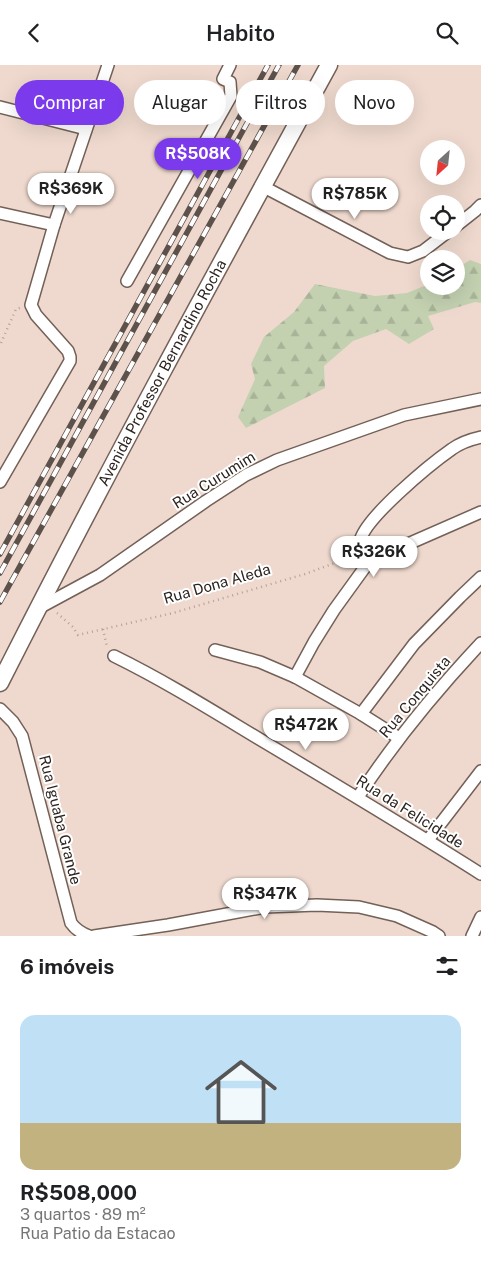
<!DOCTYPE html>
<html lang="pt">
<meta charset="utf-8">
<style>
:root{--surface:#fff;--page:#f6f6f6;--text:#202124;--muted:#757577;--accent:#7c3aed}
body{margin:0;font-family:"Public Sans",sans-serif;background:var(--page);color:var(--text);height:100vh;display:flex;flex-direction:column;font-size:19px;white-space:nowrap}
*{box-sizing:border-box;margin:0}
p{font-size:16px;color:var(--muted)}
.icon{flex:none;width:28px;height:28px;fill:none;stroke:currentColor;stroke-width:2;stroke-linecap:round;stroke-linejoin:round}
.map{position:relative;height:871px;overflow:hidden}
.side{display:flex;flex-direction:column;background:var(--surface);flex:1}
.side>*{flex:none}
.banner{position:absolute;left:15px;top:15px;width:451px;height:45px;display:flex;gap:10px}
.needle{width:32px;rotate:207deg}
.controls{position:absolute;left:420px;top:75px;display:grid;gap:10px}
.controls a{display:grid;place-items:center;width:45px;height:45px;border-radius:50%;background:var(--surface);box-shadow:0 5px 20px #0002;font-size:25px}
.price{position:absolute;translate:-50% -42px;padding:0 11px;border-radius:18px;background:#fff;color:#222;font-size:16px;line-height:32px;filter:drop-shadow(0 1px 2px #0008)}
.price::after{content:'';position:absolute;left:50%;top:30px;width:15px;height:11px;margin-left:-8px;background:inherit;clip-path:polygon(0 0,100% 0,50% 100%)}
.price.selected{background:var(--accent);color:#fff}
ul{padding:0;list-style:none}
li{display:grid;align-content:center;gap:10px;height:265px;padding:0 20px}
li span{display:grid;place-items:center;height:155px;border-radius:15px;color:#555}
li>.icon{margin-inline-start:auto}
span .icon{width:90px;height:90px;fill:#fffc;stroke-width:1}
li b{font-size:21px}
h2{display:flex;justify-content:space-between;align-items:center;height:60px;padding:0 20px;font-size:21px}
.pill{padding:0 18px;border-radius:22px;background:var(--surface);box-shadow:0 5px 20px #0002;font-size:18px;line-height:45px}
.pill.selected{background:var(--accent);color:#fff}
header{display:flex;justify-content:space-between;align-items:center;height:65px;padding:0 20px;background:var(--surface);font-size:22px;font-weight:600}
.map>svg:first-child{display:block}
.forest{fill:url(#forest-firs)}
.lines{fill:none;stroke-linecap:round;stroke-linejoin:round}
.minor-casing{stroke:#736057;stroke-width:14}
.secondary-casing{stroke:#736057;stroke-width:19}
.path{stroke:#b3a198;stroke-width:2.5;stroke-dasharray:1 4;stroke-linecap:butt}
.minor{stroke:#fff;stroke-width:11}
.secondary{stroke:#fff;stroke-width:16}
.rail-casing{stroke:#5d514b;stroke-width:5.5}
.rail{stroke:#fff;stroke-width:4;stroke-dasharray:11;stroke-linecap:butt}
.labels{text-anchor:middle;stroke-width:4;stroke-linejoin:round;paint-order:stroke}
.street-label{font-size:15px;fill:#2c2420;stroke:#fff}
</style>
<header><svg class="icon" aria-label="back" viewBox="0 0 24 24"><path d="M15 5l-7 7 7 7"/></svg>Habito<svg class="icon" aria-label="search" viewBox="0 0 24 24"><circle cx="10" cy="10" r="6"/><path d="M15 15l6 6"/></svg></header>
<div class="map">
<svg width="481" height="871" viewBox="0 0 481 871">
<defs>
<pattern id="forest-firs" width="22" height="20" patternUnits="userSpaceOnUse" patternTransform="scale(1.25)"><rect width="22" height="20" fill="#c3d1b1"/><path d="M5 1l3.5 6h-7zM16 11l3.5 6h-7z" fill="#a8b398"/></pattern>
</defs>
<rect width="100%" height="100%" fill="#efd9ce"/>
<path class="forest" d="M470,195L481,199V238L475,237L428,251L434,264L409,279L386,264L353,276L324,301L325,323L246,363L238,352L255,314L251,299L264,272L294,247L315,219L375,231L407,228L429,219V221H456V204Z"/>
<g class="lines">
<g class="minor-casing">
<g id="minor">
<path d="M0,42L86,64"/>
<path d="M262,121L390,188L408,192L423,186L449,166"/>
<path d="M0,148L54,160"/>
<path d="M456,161L475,146L481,140"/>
<path d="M127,216L231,31L230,17L223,14L230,0"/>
<path d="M0,417L70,296V292L68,286L36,250L31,240L54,160L108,0"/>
<path d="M368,498C364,491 359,485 360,477C363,454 432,398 452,384C460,378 472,374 481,372"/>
<path d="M37,544L100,510L206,436L246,410L277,395L404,350L481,334"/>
<path d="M215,585L260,597L295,612L361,649L399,673"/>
<path d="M114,591C167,617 216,648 266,678C338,721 410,764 481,809"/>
<path d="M295,612L314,577L334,545L368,498L392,486L481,447"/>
<path d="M0,644L13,657L22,671L71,858C76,865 81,868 89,871"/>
<path d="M361,649L414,579L460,532L481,512"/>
<path d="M358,732C394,677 436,626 481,578"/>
<path d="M428,775L481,706"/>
<path d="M94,871L168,860L265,842L317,840L359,842L397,851L433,867L439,871"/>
<path d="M472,871L481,852"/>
</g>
</g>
<g class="secondary-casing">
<g id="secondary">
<path id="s1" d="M0,618C105,410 217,205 329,0"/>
</g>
</g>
<g class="path">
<path d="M1,278L16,244L20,243"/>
<path d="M57,548L73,562L78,570L173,548L305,509L351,492"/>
<path d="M103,564L107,582"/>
</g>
<use href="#minor" class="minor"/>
<use href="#secondary" class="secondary"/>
<g class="rail-casing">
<g id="rail">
<path d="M0,489L268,0"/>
<path d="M0,508L279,0"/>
<path d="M0,537L298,0"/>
</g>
</g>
<use href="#rail" class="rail"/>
</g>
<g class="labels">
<g class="street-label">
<text dy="5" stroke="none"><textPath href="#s1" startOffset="350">Avenida Professor Bernardino Rocha</textPath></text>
<text transform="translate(214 415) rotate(-32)" y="5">Rua Curumim</text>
<text transform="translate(217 519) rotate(-16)" y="5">Rua Dona Aleda</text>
<text transform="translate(415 632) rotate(-50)" y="5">Rua Conquista</text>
<text transform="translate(410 747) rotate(32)" y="5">Rua da Felicidade</text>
<text transform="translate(60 755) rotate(76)" y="5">Rua Iguaba Grande</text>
</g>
</g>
</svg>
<div class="controls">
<a><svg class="needle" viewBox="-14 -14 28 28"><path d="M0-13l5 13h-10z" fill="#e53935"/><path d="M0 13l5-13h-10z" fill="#757577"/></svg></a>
<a><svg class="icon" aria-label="locate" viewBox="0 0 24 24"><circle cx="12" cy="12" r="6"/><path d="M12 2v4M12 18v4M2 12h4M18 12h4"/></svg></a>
<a><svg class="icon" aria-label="layers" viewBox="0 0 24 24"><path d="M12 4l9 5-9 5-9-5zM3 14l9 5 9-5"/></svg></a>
</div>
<b class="price selected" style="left:198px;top:115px">R$508K</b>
<b class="price" style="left:71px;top:150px">R$369K</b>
<b class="price" style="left:355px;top:155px">R$785K</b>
<b class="price" style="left:374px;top:513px">R$326K</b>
<b class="price" style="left:306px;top:686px">R$472K</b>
<b class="price" style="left:265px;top:855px">R$347K</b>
<div class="banner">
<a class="pill selected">Comprar</a>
<a class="pill">Alugar</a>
<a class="pill">Filtros</a>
<a class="pill">Novo</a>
</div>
</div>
<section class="side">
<h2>6 imóveis<svg class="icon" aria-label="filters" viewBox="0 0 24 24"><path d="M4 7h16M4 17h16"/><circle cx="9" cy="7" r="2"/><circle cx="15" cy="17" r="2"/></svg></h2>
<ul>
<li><span style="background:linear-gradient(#bfe0f5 70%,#c2b280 0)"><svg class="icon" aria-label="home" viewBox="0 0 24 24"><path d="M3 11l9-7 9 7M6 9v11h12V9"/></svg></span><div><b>R$508,000</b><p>3 quartos · 89 m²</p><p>Rua Patio da Estacao</p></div></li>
</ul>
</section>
